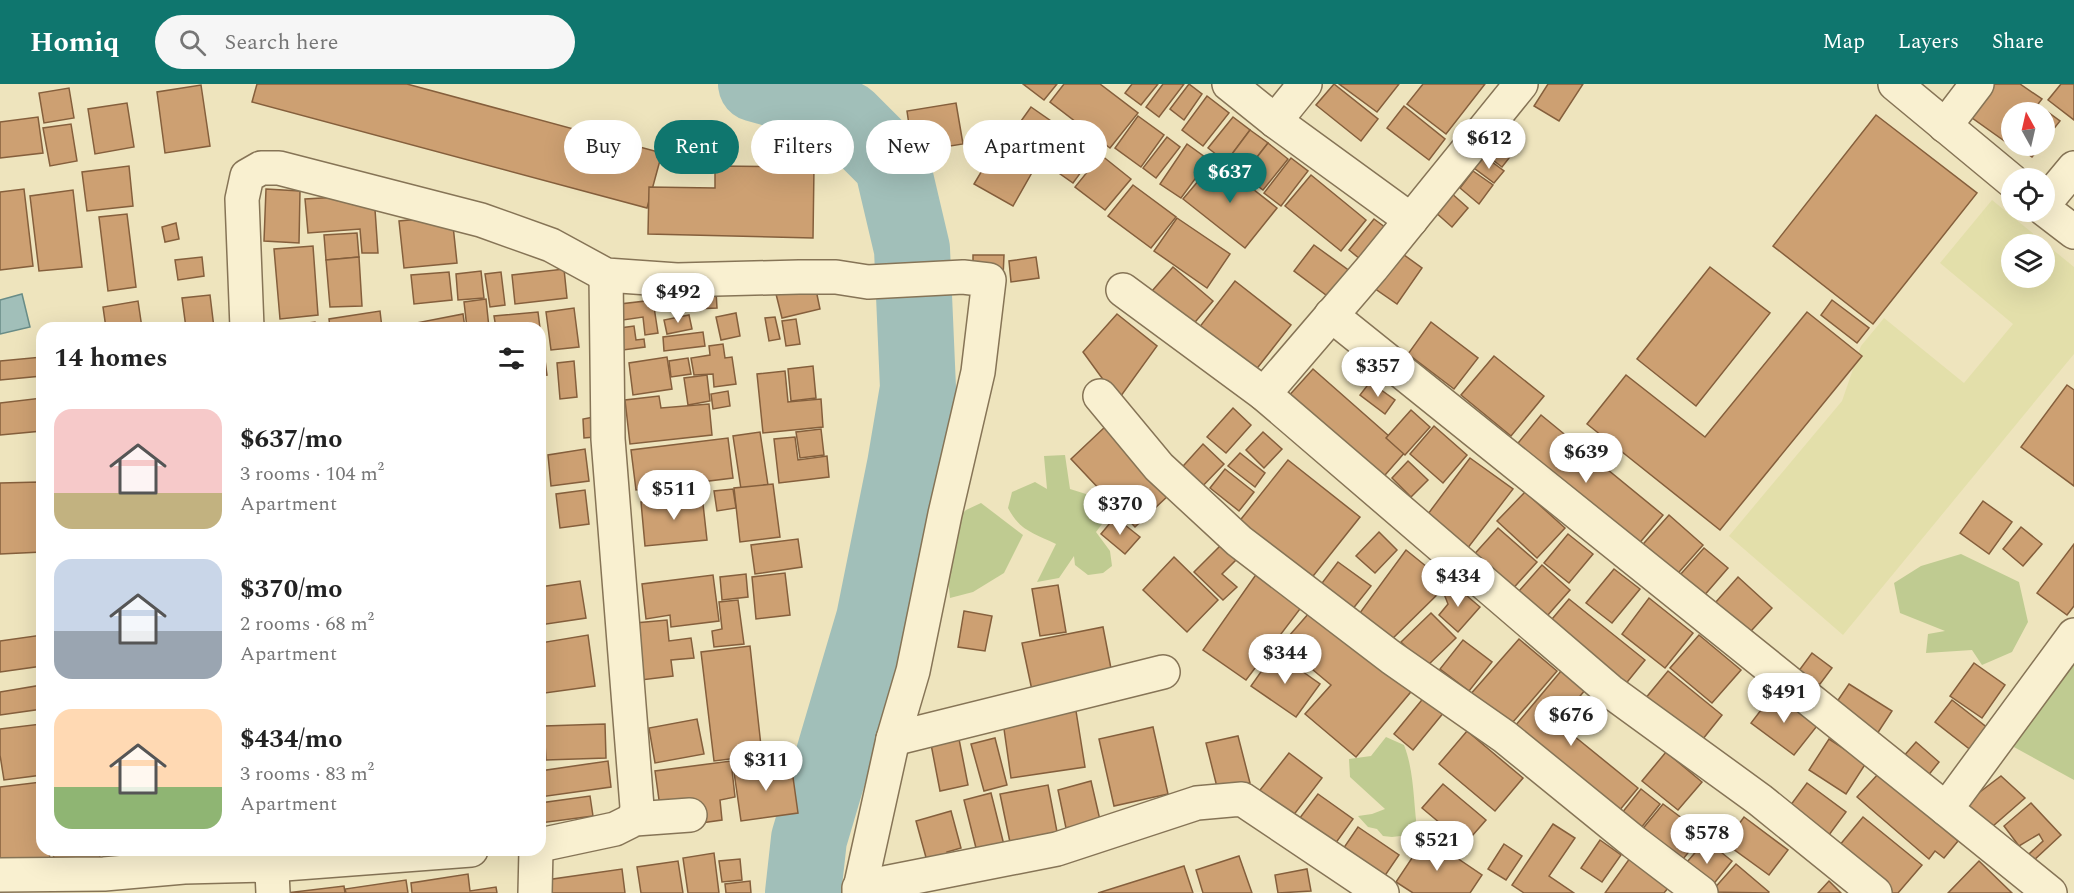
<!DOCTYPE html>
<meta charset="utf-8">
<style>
:root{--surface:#fff;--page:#f6f6f6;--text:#222;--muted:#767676;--accent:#0f766e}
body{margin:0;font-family:Spectral,serif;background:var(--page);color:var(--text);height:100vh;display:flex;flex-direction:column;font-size:22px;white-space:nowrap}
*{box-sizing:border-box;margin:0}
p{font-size:20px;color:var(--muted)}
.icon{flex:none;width:33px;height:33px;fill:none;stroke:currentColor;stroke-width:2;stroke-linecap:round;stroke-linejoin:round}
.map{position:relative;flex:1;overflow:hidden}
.sheet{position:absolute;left:36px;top:238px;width:510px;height:534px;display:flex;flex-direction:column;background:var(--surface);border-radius:18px;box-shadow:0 6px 24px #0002}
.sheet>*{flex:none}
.hud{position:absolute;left:564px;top:36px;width:570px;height:54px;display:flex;gap:12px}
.needle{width:39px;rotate:352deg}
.buttons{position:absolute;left:2001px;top:18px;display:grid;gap:12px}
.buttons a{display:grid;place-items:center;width:54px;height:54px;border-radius:50%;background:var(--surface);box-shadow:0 6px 24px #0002;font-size:30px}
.price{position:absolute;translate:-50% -51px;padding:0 14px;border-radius:21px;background:#fff;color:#222;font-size:20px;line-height:39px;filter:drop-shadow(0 2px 3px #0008)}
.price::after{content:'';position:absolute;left:50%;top:36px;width:18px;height:14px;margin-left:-9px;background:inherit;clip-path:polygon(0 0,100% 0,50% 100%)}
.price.selected{background:var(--accent);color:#fff}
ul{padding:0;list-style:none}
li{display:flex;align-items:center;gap:18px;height:150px;padding:0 18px}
li span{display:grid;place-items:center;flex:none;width:168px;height:120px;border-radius:18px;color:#555}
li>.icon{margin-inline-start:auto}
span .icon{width:72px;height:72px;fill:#fffc;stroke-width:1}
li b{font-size:26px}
h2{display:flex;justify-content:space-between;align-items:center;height:72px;padding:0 18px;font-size:26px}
.tag{padding:0 21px;border-radius:27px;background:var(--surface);box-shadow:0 6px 24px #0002;font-size:21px;line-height:54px}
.tag.selected{background:var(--accent);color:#fff}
header{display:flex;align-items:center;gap:36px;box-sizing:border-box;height:84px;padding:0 30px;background:var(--accent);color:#fff}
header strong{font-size:28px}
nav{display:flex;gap:33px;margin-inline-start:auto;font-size:21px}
.search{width:420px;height:54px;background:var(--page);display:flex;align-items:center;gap:15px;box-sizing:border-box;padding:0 21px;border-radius:33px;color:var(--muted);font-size:22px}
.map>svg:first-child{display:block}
.farmland{fill:#e3dfaa;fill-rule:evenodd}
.green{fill:#bfcb91}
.water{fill:#a1bfb9;stroke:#688c87;stroke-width:1.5}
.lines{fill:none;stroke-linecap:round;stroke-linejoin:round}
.river{stroke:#a1bfb9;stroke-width:76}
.building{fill:#cda072;stroke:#855f3c;stroke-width:1.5}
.minor-casing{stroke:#867456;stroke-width:36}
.minor{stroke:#f9f0d0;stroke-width:33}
</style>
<header>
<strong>Homiq</strong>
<div class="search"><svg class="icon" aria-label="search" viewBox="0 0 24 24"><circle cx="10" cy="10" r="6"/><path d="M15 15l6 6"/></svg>Search here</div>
<nav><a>Map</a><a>Layers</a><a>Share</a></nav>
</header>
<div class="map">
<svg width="2074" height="809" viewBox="0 0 2074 809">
<rect width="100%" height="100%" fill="#eee4bd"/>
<path class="farmland" d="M1992,116L2074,183V270L1843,551L1729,452L1842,317L1861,262L1884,234L1964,299L2013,240L1940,179ZM2012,160H2044V194H2012Z"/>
<g class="green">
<path d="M1065,371L1070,405L1102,415L1105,436L1096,448L1110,467L1112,482L1103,489L1088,491L1075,481L1074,472L1059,494L1037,498L1056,460C1034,449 1020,447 1008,424L1012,408L1035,398L1047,405L1044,372Z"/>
<path d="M981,419L1023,451L1004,489L973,508L950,514L943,447L966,426Z"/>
<path d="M1961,470L2019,498L2028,538L2012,568L1982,581L1972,566L1926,569L1928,550L1945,547L1900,529L1894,499L1921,482Z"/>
<path d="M2074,562V696L2012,662Z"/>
<path d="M1386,653L1404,661C1415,689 1413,721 1418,750L1392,753L1383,752L1377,745L1368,743L1358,732L1372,730L1385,725L1350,693L1349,675L1371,672Z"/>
</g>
<path class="water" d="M22,210L30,243L0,250V216Z"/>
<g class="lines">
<path class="river" d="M756,0L774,5L847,35L892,80L912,165L918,304L905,381L874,535L809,755L803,809"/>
</g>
<g class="building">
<path d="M257,0H407L662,69L647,124L252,18Z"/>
<path d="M1023,0H1057L1044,16Z"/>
<path d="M1064,0H1100L1138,29L1110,64L1050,18Z"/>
<path d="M1132,0H1158L1141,21L1125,9Z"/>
<path d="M1163,0H1184L1159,33L1146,23Z"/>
<path d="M1189,0L1202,10L1184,36L1170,25Z"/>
<path d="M1334,0L1378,35L1361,57L1316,21Z"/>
<path d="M1339,0H1399L1377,28Z"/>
<path d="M1423,0H1485L1446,50L1407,20Z"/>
<path d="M1548,0H1583L1559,37L1534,22Z"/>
<path d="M1990,0H2020L2042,15L2032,28H2012V58L2010,61L1968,31Z"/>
<path d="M2061,0H2074V36L2048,16Z"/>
<path d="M201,1L210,62L165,69L157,8Z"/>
<path d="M69,4L74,34L44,39L39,9Z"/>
<path d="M1207,12L1229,29L1203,62L1182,46Z"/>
<path d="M127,19L134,63L95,70L88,25Z"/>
<path d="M956,19L963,60L913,68L907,27Z"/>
<path d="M1404,22L1445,55L1429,76L1387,44Z"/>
<path d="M1031,23L1051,37L1029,69L1009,54Z"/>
<path d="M2041,23L2060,37L2044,57V28H2037Z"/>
<path d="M1876,31L1977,109L1873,240L1773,162Z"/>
<path d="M1138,32L1164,51L1141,83L1115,64Z"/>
<path d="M38,33L43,69L0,74V38Z"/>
<path d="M1233,33L1250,46L1226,78L1208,64Z"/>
<path d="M71,40L77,77L50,82L43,44Z"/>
<path d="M1062,41L1078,54L1050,86L1034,73Z"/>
<path d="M1250,46L1268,59L1243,91L1226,78Z"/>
<path d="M1500,51L1517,64L1502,83L1485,70Z"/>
<path d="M1081,53L1098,65L1073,99L1056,87Z"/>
<path d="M1167,53L1180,63L1156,94L1143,84Z"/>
<path d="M1268,59L1288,75L1263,106L1243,91Z"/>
<path d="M1187,60L1209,76L1181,114L1160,100Z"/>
<path d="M2017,62H2041L2032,73Z"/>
<path d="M996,63L1034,85L1013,122L974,100Z"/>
<path d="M1101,71L1131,95L1105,126L1075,103Z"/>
<path d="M1484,72L1504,87L1494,99L1474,84Z"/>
<path d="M1291,74L1308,87L1281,122L1264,109Z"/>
<path d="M1216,76L1277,124L1245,164L1183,115Z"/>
<path d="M129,82L133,122L87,127L82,88Z"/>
<path d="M715,82L814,83L813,154L648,150L649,103L715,104Z"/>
<path d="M1473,87L1493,101L1479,120L1460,104Z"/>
<path d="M1311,91L1366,136L1341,167L1285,122Z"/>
<path d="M1133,101L1176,133L1151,164L1108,132Z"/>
<path d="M24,105L33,182L0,186V108Z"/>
<path d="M266,105L300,107L299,159L264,157Z"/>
<path d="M73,106L82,183L39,187L30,112Z"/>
<path d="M1450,108L1468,124L1452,143L1434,127Z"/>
<path d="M374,111L378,169H362L360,145L308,149L305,115Z"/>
<path d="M127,130L136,203L108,207L99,133Z"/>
<path d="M452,132L457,179L404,184L399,137Z"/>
<path d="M1177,134L1230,170L1207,204L1154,167Z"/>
<path d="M1374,135L1397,152L1371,184L1349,166Z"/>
<path d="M176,139L179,155L165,158L162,143Z"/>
<path d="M357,149L359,173L326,176L324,151Z"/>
<path d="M1314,161L1358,193L1338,220L1294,187Z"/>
<path d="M313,162L318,231L280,235L274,165Z"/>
<path d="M1400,168L1422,184L1397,220L1374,204Z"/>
<path d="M973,171H1004L1003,194H973Z"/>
<path d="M202,173L204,192L178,196L175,176Z"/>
<path d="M359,173L362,222L330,223L326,176Z"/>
<path d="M1036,173L1039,194L1011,198L1009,177Z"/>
<path d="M1173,183L1213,217L1185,250L1145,215Z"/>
<path d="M1710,183L1770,229L1696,322L1637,275Z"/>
<path d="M564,185L567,214L515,220L512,191Z"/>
<path d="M481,187L484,214L458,216L456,190Z"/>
<path d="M449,188L452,216L414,220L411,191Z"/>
<path d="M501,188L505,221L490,223L485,190Z"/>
<path d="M1235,197L1291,241L1251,292L1195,249Z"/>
<path d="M815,201L820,225L782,234L776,210Z"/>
<path d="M716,208L717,224L695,225L694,209Z"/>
<path d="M652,210L658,249L645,251L643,233L623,236L620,220L645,217L644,211Z"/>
<path d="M210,211L214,244H186L182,214Z"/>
<path d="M486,215L489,244H467L464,218Z"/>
<path d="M1832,216L1869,244L1857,259L1821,231Z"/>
<path d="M138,217L142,244H106L103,223Z"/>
<path d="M574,224L579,263L551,266L546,228Z"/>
<path d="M380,227L382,244H330L329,235Z"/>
<path d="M538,228L540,244H496L494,232Z"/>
<path d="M1807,228L1862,272L1720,446L1587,340L1626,291L1705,353Z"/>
<path d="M736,229L740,252L721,256L716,233Z"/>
<path d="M463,230L465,244H417L416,239Z"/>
<path d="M1117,230L1157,262L1118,316L1083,268Z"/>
<path d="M689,231L692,245L667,250L664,236Z"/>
<path d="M775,233L780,255L769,257L765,234Z"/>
<path d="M796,235L800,260L786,262L782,237Z"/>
<path d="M315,238L316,244H285L284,242Z"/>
<path d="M1431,238L1478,274L1454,305L1408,270Z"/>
<path d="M634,242L636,256L644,255L645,263L623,266L620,244Z"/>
<path d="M703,248L705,262L664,267L663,253Z"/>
<path d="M723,260L725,274L732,273L736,300L714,303L713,290L694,291L691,274L710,271L709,262Z"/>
<path d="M1494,272L1544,312L1511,352L1461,311Z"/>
<path d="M42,273V292L0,296V277Z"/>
<path d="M667,273L672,305L633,311L629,279Z"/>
<path d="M688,274L691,290L671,293L669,277Z"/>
<path d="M545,276L547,291L540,292V277Z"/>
<path d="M574,277L577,313L560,315L557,279Z"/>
<path d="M813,282L816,314L791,317L788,285Z"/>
<path d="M1313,285L1406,367L1379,398L1286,315Z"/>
<path d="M785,287L788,318L821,315L823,343L763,349L757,290Z"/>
<path d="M707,291L710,317L688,321L684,294Z"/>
<path d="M1370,298L1395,316L1385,330L1360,311Z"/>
<path d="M2067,301L2074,306V402L2021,363Z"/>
<path d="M728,307L730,322L713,325L711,310Z"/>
<path d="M659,312L661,324L709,320L712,351L630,360L625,316Z"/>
<path d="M42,314V347L0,351V319Z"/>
<path d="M1233,324L1251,341L1226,369L1207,353Z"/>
<path d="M1411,326L1430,343L1405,371L1386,354Z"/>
<path d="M1541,331L1663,431L1632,468L1510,369Z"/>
<path d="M594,333L595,353L584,354L583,335Z"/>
<path d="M1107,341L1171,409L1135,443L1071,375Z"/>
<path d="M1434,342L1467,371L1443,399L1410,370Z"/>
<path d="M821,345L824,371L800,374L796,348Z"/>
<path d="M760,348L768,401L741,405L733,352Z"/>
<path d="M1263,348L1282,365L1264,384L1246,366Z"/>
<path d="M795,353L798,376L827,372L829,393L779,399L774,355Z"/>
<path d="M728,354L733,394L636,406L631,366Z"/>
<path d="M1203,360L1224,380L1195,410L1175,391Z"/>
<path d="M585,365L589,397L551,402L548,371Z"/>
<path d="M1240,369L1265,389L1255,403L1228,382Z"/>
<path d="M1470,374L1513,405L1467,465L1425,434Z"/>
<path d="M1288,376L1360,433L1306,501L1234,444Z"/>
<path d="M1408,377L1428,396L1411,413L1392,394Z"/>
<path d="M1225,385L1254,408L1239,427L1210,404Z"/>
<path d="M40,398L42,468L0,470V399Z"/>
<path d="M773,400L780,453L740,458L734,404Z"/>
<path d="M733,405L736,424L717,427L714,407Z"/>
<path d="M585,406L589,440L560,444L556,410Z"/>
<path d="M1525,408L1565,444L1537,474L1497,437Z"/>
<path d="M702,411L707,456L645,462L641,418Z"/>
<path d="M1983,417L2012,438L1989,470L1960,449Z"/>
<path d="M1669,431L1703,461L1672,496L1637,467Z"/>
<path d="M1115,433L1140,453L1125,470L1101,450Z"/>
<path d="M2021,443L2042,460L2023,482L2003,465Z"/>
<path d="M1498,444L1537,478L1509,509L1470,475Z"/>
<path d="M1379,448L1397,466L1375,489L1356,472Z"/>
<path d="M1568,450L1593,470L1569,499L1544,479Z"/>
<path d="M798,455L802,483L755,490L751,461Z"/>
<path d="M2074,460V522L2067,531L2037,509Z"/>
<path d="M1221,461L1236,476L1222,490L1237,503L1223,516L1194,488Z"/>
<path d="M1704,464L1728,484L1696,521L1672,500Z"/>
<path d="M1406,466L1448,500L1387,560L1354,537Z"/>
<path d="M1174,473L1218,516L1187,548L1143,506Z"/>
<path d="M1338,478L1371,502L1348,531L1316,507Z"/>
<path d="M1542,481L1570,506L1540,540L1512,515Z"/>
<path d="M1262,482L1306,517L1246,596L1203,566Z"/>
<path d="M1614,485L1640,505L1612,539L1586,519Z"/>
<path d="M785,489L790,531L756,535L752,493Z"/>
<path d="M746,490L748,513L722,516L720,493Z"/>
<path d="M713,491L719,537L671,543L670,531L646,535L642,500Z"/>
<path d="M1738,493L1772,524L1742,557L1708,527Z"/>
<path d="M580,497L586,534L540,541V503Z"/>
<path d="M1453,500L1480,523L1458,548L1439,531L1448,520L1444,510Z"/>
<path d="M1058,501L1066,548L1040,552L1032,505Z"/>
<path d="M1649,514L1693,549L1665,584L1622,550Z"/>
<path d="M1569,515L1645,576L1624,602L1547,541Z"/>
<path d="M738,516L744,560L714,563L712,547L722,545L719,518Z"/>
<path d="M1316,521L1415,603L1356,673L1305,630L1331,601L1282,560Z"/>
<path d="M964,527L992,532L985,567L958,563Z"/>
<path d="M1431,529L1456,554L1426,583L1401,558Z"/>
<path d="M667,536L669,557L691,554L694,574L671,576L673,592L641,596L635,539Z"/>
<path d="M1103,543L1113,595L1033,611L1022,559Z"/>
<path d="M42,551V582L0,588V557Z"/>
<path d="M588,551L595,602L545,609L540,559Z"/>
<path d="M1699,551L1741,586L1712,619L1670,584Z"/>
<path d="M1519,555L1557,587L1507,645L1469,612Z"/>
<path d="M1463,556L1492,578L1469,607L1440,585Z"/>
<path d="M750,562L762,671L714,677L701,568Z"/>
<path d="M1275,568L1320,600L1296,633L1251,602Z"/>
<path d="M1812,569L1832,584L1820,600H1806L1795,592Z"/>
<path d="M1974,579L2005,601L1982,634L1950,612Z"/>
<path d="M1561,587L1585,606L1558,639L1638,704L1614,733L1510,648Z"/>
<path d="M1668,587L1722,631L1695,665L1640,621Z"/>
<path d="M1849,600L1892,627L1877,650L1834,622Z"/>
<path d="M42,601V625L0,631V608Z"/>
<path d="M1430,606L1449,622L1413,666L1394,650Z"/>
<path d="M1774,609L1817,642L1794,671L1751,639Z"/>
<path d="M1952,616L1989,645L1972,667L1935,638Z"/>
<path d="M1076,627L1085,683L1011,694L1003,638Z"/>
<path d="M697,635L704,670L655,679L649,644Z"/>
<path d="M41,640L42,691L4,696L0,671V645Z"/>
<path d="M605,640L606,674L546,676L544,642Z"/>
<path d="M1153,643L1168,710L1114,722L1099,655Z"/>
<path d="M1467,647L1523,694L1495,727L1439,680Z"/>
<path d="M958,650L968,701L940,707L930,655Z"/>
<path d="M1238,652L1250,699L1218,707L1206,659Z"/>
<path d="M995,654L1007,701L984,707L971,660Z"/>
<path d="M1829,655L1866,679L1846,710L1809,686Z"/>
<path d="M1916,658L1939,678L1927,693L1903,673Z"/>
<path d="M1666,668L1702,698L1678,726L1642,697Z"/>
<path d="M1289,669L1322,694L1286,741L1253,715Z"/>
<path d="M608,677L611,703L540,713V687Z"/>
<path d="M731,677L735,713L720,716L722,736L694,740L660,723L655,687Z"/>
<path d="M791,679L798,729L741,737L734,688Z"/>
<path d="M1879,689L1958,757L1944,774L1935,767L1929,775L1857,713Z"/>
<path d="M2001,692L2025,714L1985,749L1971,737L1968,717Z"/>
<path d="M1091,697L1100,736L1066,744L1058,706Z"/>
<path d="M41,698L42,766H49L50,776L0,782V703Z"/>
<path d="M1807,699L1846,728L1826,755L1787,726Z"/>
<path d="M1443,700L1486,736L1465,760L1422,724Z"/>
<path d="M1048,701L1058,753L1011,763L1000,710Z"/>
<path d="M1641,705L1660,720L1633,754L1614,739Z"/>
<path d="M991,709L1005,765L978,772L964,716Z"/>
<path d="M1318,710L1353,735L1335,760L1299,735Z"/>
<path d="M590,712L593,732L540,739V719Z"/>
<path d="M2031,719L2061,751L2033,777L2029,770L2043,757L2039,750L2019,762L2004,742Z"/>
<path d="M1663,720L1703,750L1676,784L1636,753Z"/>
<path d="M951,727L961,764L947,768L951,783L930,788L916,737Z"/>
<path d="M1744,733L1788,766L1769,791L1725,759Z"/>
<path d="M1863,733L1922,781L1898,809H1884L1834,768Z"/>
<path d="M1553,740L1575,754L1549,792L1574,809H1524L1512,801Z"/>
<path d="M1358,743L1399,771L1384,793L1343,765Z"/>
<path d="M1426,753L1482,791L1470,809H1413L1396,798Z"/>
<path d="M1600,756L1621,771L1602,798L1581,784Z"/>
<path d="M1706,756L1732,777L1708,807L1681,785Z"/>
<path d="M1504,760L1522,772L1506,796L1488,785Z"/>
<path d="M53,766H99L101,785L55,789Z"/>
<path d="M103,766H148L149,777L105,783Z"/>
<path d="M714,769L719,809H688L683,774Z"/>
<path d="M1239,772L1252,809H1203L1196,786Z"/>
<path d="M1630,774L1668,804L1664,809H1605Z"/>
<path d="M740,775L742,796L722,798L719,777Z"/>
<path d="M678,777L683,809H641L637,783Z"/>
<path d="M1979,777L2012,809H1948Z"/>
<path d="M1736,780L1769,808L1768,809L1711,808Z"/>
<path d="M1184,782L1193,809H1098Z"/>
<path d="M622,785L625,809H548L546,796Z"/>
<path d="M1307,785L1311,807L1278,809L1275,791Z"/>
<path d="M468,790L470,807L496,803L497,809H412L411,799Z"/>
<path d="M406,796L408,809H346L345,805Z"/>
<path d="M750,797L751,809H726L725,800Z"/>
<path d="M1829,797L1841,809H1818Z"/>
<path d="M344,802L345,809H286Z"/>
</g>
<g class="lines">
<g class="minor-casing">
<g id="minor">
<path d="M1229,0L1275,37L1411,136"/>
<path d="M1895,0L2012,97"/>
<path d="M1275,37L1305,0"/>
<path d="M1945,42L1977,0"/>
<path d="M2044,120L2074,84"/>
<path d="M2044,125L2074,148"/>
<path d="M606,191L608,355L637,723L635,735"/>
<path d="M1123,206L1264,310L1610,607L1760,716L1875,809"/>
<path d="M1331,231L1946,725"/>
<path d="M247,244L242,115L247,92L261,84H279L481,136L551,161L606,191L677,196L799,193H836L868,198L963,193L989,196L978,288L945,430L913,587L893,655L859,809"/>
<path d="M1264,310L1372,184L1521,0"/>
<path d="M1100,312L1159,383L1239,457L1392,574L1505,653L1634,758L1701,809"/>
<path d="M893,655L1163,588"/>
<path d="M540,761L615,745L635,735L690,731"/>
<path d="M271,766L273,809"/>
<path d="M0,791L104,790L184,783L271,781L471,766"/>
<path d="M859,804L1057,765L1197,719L1242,715L1382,809"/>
<path d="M535,809L536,766"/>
<path d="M2050,809L1946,725L2074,551"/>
</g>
</g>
<use href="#minor" class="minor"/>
</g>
</svg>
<div class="buttons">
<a><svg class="needle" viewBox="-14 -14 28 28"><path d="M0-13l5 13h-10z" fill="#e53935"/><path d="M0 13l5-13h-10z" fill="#767676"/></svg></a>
<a><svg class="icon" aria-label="locate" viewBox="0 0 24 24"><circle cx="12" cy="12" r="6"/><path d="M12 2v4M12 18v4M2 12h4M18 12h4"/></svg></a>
<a><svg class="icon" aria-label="layers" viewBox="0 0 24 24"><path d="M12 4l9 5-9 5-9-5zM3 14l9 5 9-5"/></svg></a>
</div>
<b class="price" style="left:1489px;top:86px">$612</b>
<b class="price selected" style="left:1230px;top:120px">$637</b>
<b class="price" style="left:678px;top:240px">$492</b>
<b class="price" style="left:1378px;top:314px">$357</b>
<b class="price" style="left:1586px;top:400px">$639</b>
<b class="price" style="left:674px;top:437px">$511</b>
<b class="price" style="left:1120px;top:452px">$370</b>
<b class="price" style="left:1458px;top:524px">$434</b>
<b class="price" style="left:1285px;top:601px">$344</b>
<b class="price" style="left:1784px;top:640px">$491</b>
<b class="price" style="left:1571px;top:663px">$676</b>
<b class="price" style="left:766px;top:708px">$311</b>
<b class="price" style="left:1707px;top:781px">$578</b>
<b class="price" style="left:1437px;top:788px">$521</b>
<div class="hud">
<a class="tag">Buy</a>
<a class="tag selected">Rent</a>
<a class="tag">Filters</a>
<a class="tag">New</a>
<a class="tag">Apartment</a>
</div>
<section class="sheet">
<h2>14 homes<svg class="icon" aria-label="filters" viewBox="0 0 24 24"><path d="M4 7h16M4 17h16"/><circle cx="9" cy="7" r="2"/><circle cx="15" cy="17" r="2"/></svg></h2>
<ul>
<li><span style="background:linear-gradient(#f6c9c9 70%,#c2b280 0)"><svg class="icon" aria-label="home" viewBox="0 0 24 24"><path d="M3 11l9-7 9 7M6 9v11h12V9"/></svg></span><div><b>$637/mo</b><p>3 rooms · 104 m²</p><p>Apartment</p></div></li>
<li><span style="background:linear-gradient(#c9d6e8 60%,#9aa5b1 0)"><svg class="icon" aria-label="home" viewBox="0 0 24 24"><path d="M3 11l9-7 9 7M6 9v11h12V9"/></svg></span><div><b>$370/mo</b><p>2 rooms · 68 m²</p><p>Apartment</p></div></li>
<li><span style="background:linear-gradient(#ffd9b3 65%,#8fb573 0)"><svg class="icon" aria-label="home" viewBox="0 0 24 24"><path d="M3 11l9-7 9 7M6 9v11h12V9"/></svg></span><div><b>$434/mo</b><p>3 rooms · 83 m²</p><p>Apartment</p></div></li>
</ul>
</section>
</div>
